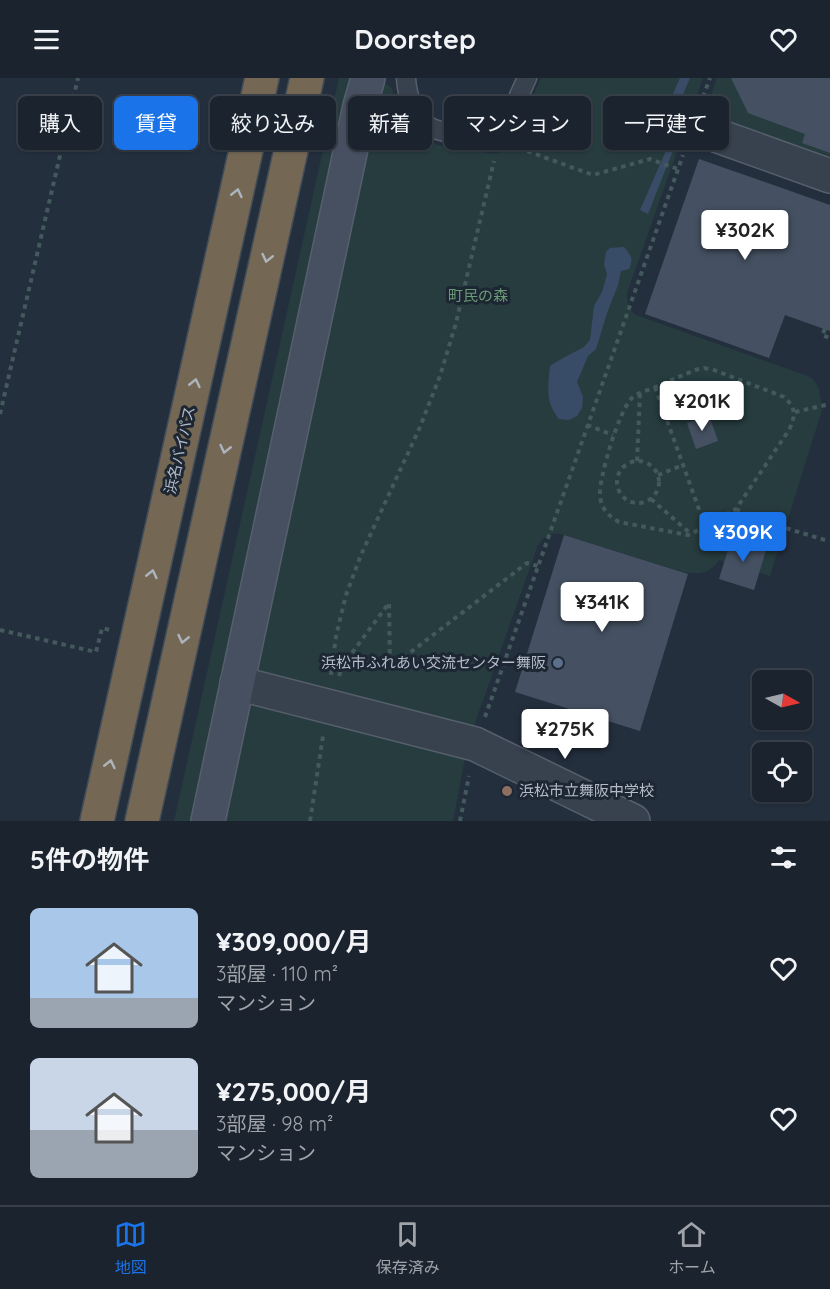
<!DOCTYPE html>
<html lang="ja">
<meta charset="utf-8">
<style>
:root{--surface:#1b232e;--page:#242b36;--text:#f1f3f6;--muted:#a0a4aa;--line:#39404a;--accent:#1a73e8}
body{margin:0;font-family:Quicksand,"Noto Sans JP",sans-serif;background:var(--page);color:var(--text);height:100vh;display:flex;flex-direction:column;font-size:22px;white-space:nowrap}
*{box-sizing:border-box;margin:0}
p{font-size:20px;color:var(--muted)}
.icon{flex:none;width:33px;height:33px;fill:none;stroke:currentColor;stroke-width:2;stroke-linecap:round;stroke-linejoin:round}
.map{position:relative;height:743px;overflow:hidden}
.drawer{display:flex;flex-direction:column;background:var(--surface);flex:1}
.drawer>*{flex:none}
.guide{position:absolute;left:18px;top:18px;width:795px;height:54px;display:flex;gap:12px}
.needle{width:39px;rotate:98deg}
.tools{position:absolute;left:752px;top:592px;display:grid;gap:12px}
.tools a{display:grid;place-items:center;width:60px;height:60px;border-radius:9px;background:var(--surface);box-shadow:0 2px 4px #0004,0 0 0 2px var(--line);font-size:30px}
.price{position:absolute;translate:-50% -51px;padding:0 14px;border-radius:6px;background:#fff;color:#222;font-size:20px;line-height:39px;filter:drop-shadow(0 2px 3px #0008)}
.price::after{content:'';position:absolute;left:50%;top:36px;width:18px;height:14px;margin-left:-9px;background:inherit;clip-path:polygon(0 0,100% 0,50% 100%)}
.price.selected{background:var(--accent);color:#fff}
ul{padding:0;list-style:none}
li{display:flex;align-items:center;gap:18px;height:150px;padding:0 30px}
li span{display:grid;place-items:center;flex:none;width:168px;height:120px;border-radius:9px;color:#555}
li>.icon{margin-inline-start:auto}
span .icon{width:72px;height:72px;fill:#fffc;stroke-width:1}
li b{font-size:26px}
h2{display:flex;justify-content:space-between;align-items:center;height:72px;padding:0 30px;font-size:26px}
.chip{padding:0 21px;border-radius:9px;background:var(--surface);box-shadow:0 2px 4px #0004,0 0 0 2px var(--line);font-size:21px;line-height:54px}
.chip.selected{background:var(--accent);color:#fff}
header{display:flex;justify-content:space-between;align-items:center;height:78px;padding:0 30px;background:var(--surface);font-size:27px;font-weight:700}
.tabs{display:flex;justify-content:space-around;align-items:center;height:84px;border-top:2px solid var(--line);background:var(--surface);font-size:16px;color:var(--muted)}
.tabs a{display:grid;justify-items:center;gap:3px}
.tabs .selected{color:var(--accent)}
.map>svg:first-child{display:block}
.green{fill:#263c3f}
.water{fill:#394c67}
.building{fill:#455162}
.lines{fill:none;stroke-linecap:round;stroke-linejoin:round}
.lane-casing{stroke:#565f6c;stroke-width:21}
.street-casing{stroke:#565f6c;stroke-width:36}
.secondary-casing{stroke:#565f6c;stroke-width:36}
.highway-casing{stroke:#434c59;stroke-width:36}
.path{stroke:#44595c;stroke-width:4;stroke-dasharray:4.5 4.5;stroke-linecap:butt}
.lane{stroke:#38414e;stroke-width:18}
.street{stroke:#38414e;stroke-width:33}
.secondary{stroke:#465061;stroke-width:33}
.highway{stroke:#746855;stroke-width:33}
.oneway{stroke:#aeb4bd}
.service-dot{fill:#5c6f8a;stroke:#1d2633;stroke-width:2}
.education-dot{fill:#8d6e63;stroke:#1d2633;stroke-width:2}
.labels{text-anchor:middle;stroke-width:6;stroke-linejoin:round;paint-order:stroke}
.park-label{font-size:15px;fill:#6b9a76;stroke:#1d2633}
.street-label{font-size:15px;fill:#b4bcc9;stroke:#1d2633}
.poi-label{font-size:15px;fill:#b4bcc9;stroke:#1d2633;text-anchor:end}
</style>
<header><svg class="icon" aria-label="menu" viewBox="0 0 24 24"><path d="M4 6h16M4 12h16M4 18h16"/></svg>Doorstep<svg class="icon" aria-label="heart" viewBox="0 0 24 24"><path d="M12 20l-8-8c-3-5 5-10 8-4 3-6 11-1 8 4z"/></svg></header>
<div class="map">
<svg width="830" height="743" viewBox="0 0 830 743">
<rect width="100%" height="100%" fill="#242f3e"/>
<g class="green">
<path d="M339,0H351L193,743H174Z"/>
<path d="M541,0H703L627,215C627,225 628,231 636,237L808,298C821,305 820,318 822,332L770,498L719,482C708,497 700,496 683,494L561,456C549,455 545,458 538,467L468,665L453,743H224L375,32L383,6H387L392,11L395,26L405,47L423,63L445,69L495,76L507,70L514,60Z"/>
<path d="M717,0H830V82L704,37Z"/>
</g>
<g class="water">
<path d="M680,0H690L676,33C679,43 673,54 676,65L648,136L640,132L665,75L667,63L670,60L667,35L668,27Z"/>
<path d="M624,169C631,178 634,180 629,191L621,193L618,207L607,235L596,271L588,278L577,304L583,319L582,330L577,338L569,342L559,341C545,325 548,308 550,288L563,280L584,269L590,262L594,228L602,214L606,200L607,196L604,186L606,174L610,170Z"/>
</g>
<g class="building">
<path d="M731,0H830V75L802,65L805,56L748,35Z"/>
<path d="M699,81L830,127V253L785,237L769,280L645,236Z"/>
<path d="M709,337L718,363L696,371L687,345Z"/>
<path d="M564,457L688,496L640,653L515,614Z"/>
<path d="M732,458L767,469L754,512L719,501Z"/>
</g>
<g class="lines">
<g class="lane-casing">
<path id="lane" d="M406,0C407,18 414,39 430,49C442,56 483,60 499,62L527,0"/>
</g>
<g class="street-casing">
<g id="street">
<path d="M693,49L830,98"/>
<path d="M237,605L475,666L633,743"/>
</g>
</g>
<g class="secondary-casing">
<path id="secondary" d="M208,743L360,28L368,0"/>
</g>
<g class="highway-casing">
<g id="highway">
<path d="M97,743L262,0"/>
<path d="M142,743L307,0"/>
</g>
</g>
<g class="path">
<path d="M703,19L710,0"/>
<path d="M519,70L593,97L650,81L678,91"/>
<path d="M825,251L822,257L830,260"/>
<path d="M704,290L714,292L784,319C796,330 796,337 789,352L736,431L691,456L688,457L619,444C609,438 602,432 600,419C598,402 619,332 632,320C637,315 646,313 653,310C667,304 681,298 695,292Z"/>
<path d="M655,309L705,448"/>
<path d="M795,334L830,326"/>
<path d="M0,336L78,0"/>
<path d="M587,347L613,357"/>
<path d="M637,383L640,315"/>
<circle cx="638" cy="404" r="21"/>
<path d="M658,397L683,387"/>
<path d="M651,421L691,456"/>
<path d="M736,431L753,440L825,462"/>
<path d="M753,440L748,459L765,465"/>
<path d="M0,552L96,574L102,550L110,552"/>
<path d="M331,597L336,558L346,517L361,477L420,349L440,298L456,245L494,83"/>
<path d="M339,598L343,587L389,525L390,590L527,485L538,488"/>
<path d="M485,639L683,77"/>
<path d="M310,743L323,658"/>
<path d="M460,743L469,698"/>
</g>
<use href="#lane" class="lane"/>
<use href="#street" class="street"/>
<use href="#secondary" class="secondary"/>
<use href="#highway" class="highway"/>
</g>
<defs><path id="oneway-chevron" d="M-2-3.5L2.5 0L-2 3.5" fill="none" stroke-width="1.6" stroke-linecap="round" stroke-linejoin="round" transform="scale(1.5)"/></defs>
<g class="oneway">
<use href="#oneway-chevron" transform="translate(237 115) rotate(-77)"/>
<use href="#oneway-chevron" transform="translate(267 180) rotate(103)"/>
<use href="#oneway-chevron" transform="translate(195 305) rotate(-77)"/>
<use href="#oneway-chevron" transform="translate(225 371) rotate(103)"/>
<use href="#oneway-chevron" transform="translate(152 496) rotate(-77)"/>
<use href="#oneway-chevron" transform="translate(183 561) rotate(103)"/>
<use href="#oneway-chevron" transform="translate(110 686) rotate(-77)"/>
</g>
<circle class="service-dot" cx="558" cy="585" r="6"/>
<circle class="education-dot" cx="507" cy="713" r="6"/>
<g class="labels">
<g class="park-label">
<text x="478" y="223">町民の森</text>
</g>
<g class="street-label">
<text transform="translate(180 372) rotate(-77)" y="5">浜名バイパス</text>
</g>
<g class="poi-label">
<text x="546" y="590">浜松市ふれあい交流センター舞阪</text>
<text x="519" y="718" text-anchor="start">浜松市立舞阪中学校</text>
</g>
</g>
</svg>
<div class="tools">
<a><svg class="needle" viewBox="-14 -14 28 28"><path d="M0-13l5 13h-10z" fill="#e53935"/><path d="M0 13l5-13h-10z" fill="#a0a4aa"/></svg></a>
<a><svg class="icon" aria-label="locate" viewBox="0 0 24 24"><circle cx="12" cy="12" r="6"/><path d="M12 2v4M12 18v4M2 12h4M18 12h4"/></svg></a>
</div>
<b class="price" style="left:745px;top:183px">¥302K</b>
<b class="price" style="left:702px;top:354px">¥201K</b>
<b class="price selected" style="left:743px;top:485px">¥309K</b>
<b class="price" style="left:602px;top:555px">¥341K</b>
<b class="price" style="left:565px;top:682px">¥275K</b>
<div class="guide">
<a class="chip">購入</a>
<a class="chip selected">賃貸</a>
<a class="chip">絞り込み</a>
<a class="chip">新着</a>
<a class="chip">マンション</a>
<a class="chip">一戸建て</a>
</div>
</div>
<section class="drawer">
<h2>5件の物件<svg class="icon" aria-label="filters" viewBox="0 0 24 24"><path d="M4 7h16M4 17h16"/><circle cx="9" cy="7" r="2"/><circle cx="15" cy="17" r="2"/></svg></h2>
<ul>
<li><span style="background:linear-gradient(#a9c7e8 75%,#9aa5b1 0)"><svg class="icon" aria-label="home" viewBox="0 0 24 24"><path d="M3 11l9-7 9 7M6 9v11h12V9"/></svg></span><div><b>¥309,000/月</b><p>3部屋 · 110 m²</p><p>マンション</p></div><svg class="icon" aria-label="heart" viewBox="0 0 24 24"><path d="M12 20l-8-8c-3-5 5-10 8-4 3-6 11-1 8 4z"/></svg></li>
<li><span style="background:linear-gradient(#c9d6e8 60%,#9aa5b1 0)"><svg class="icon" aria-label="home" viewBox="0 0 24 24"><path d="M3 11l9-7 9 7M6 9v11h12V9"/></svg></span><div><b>¥275,000/月</b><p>3部屋 · 98 m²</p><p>マンション</p></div><svg class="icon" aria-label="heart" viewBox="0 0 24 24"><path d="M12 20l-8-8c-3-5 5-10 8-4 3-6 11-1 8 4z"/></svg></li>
</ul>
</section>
<nav class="tabs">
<a class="selected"><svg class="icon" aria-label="map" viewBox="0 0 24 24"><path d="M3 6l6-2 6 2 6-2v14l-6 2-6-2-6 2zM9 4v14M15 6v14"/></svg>地図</a>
<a><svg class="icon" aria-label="saved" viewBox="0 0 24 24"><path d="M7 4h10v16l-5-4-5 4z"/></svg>保存済み</a>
<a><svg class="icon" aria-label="home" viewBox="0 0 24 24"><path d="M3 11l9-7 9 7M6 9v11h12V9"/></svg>ホーム</a>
</nav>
